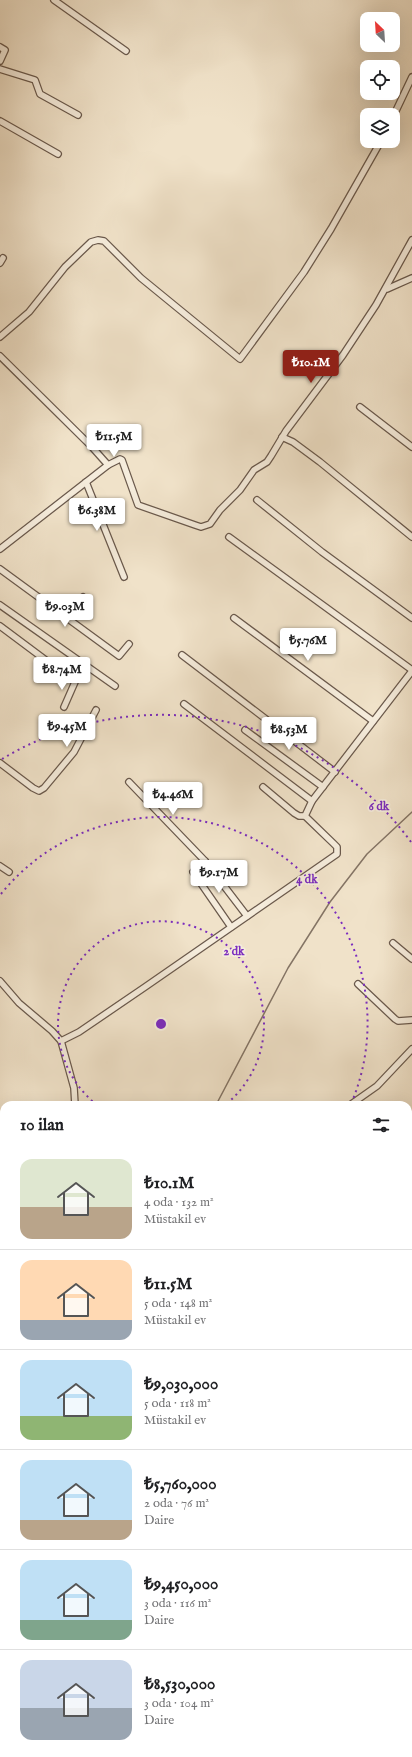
<!DOCTYPE html>
<html lang="tr">
<meta charset="utf-8">
<style>
:root{--surface:#fff;--page:#f6f6f6;--text:#202124;--muted:#757577;--line:#e0e0e0;--accent:#8f2418}
body{margin:0;font-family:"IM FELL English",serif;background:var(--page);color:var(--text);height:100vh;display:flex;flex-direction:column;font-size:15px;white-space:nowrap}
*{box-sizing:border-box;margin:0}
p{font-size:13px;color:var(--muted)}
.icon{flex:none;width:22px;height:22px;fill:none;stroke:currentColor;stroke-width:2;stroke-linecap:round;stroke-linejoin:round}
.map{position:relative;flex:1;overflow:hidden}
.side{position:absolute;left:0px;top:1101px;width:412px;height:656px;display:flex;flex-direction:column;background:var(--surface);border-radius:12px 12px 0 0;box-shadow:0 4px 16px #0002}
.side>*{flex:none}
.needle{width:26px;rotate:335deg}
.fabs{position:absolute;left:360px;top:12px;display:grid;gap:8px}
.fabs a{display:grid;place-items:center;width:40px;height:40px;border-radius:8px;background:var(--surface);box-shadow:0 4px 16px #0002;font-size:20px}
.price{position:absolute;translate:-50% -34px;padding:0 9px;border-radius:4px;background:#fff;color:#222;font-size:13px;line-height:26px;filter:drop-shadow(0 1px 2px #0008)}
.price::after{content:'';position:absolute;left:50%;top:24px;width:12px;height:9px;margin-left:-6px;background:inherit;clip-path:polygon(0 0,100% 0,50% 100%)}
.price.on{background:var(--accent);color:#fff}
ul{padding:0;list-style:none}
li{display:flex;align-items:center;gap:12px;height:100px;padding:0 20px}
li+li{border-top:1px solid var(--line)}
li span{display:grid;place-items:center;flex:none;width:112px;height:80px;border-radius:12px;color:#555}
li>.icon{margin-inline-start:auto}
span .icon{width:48px;height:48px;fill:#fffc;stroke-width:1}
li b{font-size:17px}
h2{display:flex;justify-content:space-between;align-items:center;height:48px;padding:0 20px;font-size:17px}
.map>svg:first-child{display:block}
.green{fill:#d2c3ad;stroke:#887768}
.lines{fill:none;stroke-linecap:round;stroke-linejoin:round}
.stream{stroke:#847465;stroke-width:1.5}
.minor-casing{stroke:#6a594c;stroke-width:8}
.minor{stroke:#f5ecdc;stroke-width:5.5}
.ring{fill:none;stroke:#7b2cbf;stroke-width:2;stroke-dasharray:2 4}
.centre{fill:#7b2cbf;stroke:#f5ecdc;stroke-width:2}
.ring-label{font-size:12px;text-anchor:middle;font-weight:bold;fill:#7b2cbf;stroke:#f5ecdc;stroke-width:3.5;stroke-linejoin:round;paint-order:stroke}
</style>
<div class="map">
<svg width="412" height="1757" viewBox="0 0 412 1757">
<rect width="100%" height="100%" fill="#f0e2c9"/>
<filter id="stains"><feTurbulence type="fractalNoise" baseFrequency=".005" numOctaves="4"/><feColorMatrix values="0 0 0 0 .2 0 0 0 0 .09 0 0 0 0 .02 0 0 0 .5 -.17"/></filter>
<radialGradient id="worn" r=".72"><stop offset=".6" stop-color="#630" stop-opacity="0"/><stop offset="1" stop-color="#630" stop-opacity=".3"/></radialGradient>
<path class="green" d="M412,1300V1361L408,1362V1301Z"/>
<g class="lines">
<path class="stream" d="M216,1105L288,968L330,902L367,854L412,812"/>
<g class="minor-casing">
<g id="minor">
<path d="M54,0L126,51"/>
<path d="M0,47L5,50L0,61"/>
<path d="M0,69L35,80L40,94L78,115"/>
<path d="M393,117L412,77"/>
<path d="M0,121L58,154"/>
<path d="M0,263L3,258"/>
<path d="M387,289L412,278"/>
<path d="M0,337L29,312L65,267L91,242L98,240L104,241L141,278L240,359L304,272L331,229L381,141"/>
<path d="M0,356L92,447L108,465L0,549"/>
<path d="M360,407L412,447"/>
<path d="M282,437L293,442L320,462L412,537"/>
<path d="M108,465L120,459L122,460L138,505L195,525L201,527L210,524L220,510L240,490L254,470L267,462L271,456L286,431L343,355L376,305L412,240"/>
<path d="M86,482L124,577"/>
<path d="M257,500L322,552L412,618"/>
<path d="M229,537L412,670"/>
<path d="M0,569L119,656L129,644"/>
<path d="M0,605L115,686"/>
<path d="M65,617L83,597"/>
<path d="M234,618L373,721"/>
<path d="M0,626L75,682L64,707"/>
<path d="M182,655L335,772"/>
<path d="M184,704L312,801"/>
<path d="M245,730L323,787"/>
<path d="M0,763L33,788L39,791L44,788L74,752L96,710"/>
<path d="M129,782L205,861L247,916"/>
<path d="M305,816L312,801L412,671"/>
<path d="M205,861L193,872L231,927"/>
<path d="M0,866L9,872"/>
<path d="M393,943L412,959"/>
<path d="M0,981L19,1003L52,1031L61,1041L74,1088L75,1105"/>
<path d="M358,984L395,1019L398,1021L412,1020"/>
<path d="M61,1041L79,1032L145,987L337,854V847L333,843L305,816H299L294,813L263,787"/>
<path d="M350,1105L377,1086L412,1049"/>
<path d="M408,1238L412,1239"/>
<path d="M0,1250L4,1257"/>
<path d="M0,1316L3,1322"/>
<path d="M0,1329L4,1340"/>
<path d="M408,1435L412,1433"/>
<path d="M408,1547L412,1544"/>
<path d="M408,1594L412,1593"/>
<path d="M0,1698L4,1695"/>
<path d="M0,1705L4,1711"/>
<path d="M136,1753L138,1757"/>
<path d="M202,1753L205,1757"/>
<path d="M271,1753L273,1757"/>
<path d="M328,1757L331,1753"/>
</g>
</g>
<use href="#minor" class="minor"/>
</g>
<g class="ring">
<path d="M97 1105A103 103 0 1 1 225 1105"/>
<path d="M1 894A206 206 0 0 1 351 1104"/>
<path d="M2 759A309 309 0 0 1 411 842"/>
</g>
<circle cx="161" cy="1024" r="6" class="centre"/>
<g class="ring-label">
<text x="379" y="810">6 dk</text>
<text x="307" y="883">4 dk</text>
<text x="234" y="955">2 dk</text>
</g>
<rect width="100%" height="100%" filter="url(#stains)"/>
<rect width="100%" height="100%" fill="url(#worn)"/>
</svg>
<div class="fabs">
<a><svg class="needle" viewBox="-14 -14 28 28"><path d="M0-13l5 13h-10z" fill="#e53935"/><path d="M0 13l5-13h-10z" fill="#757577"/></svg></a>
<a><svg class="icon" aria-label="locate" viewBox="0 0 24 24"><circle cx="12" cy="12" r="6"/><path d="M12 2v4M12 18v4M2 12h4M18 12h4"/></svg></a>
<a><svg class="icon" aria-label="layers" viewBox="0 0 24 24"><path d="M12 4l9 5-9 5-9-5zM3 14l9 5 9-5"/></svg></a>
</div>
<b class="price on" style="left:311px;top:384px">₺10.1M</b>
<b class="price" style="left:114px;top:458px">₺11.5M</b>
<b class="price" style="left:97px;top:532px">₺6.38M</b>
<b class="price" style="left:65px;top:628px">₺9.03M</b>
<b class="price" style="left:308px;top:662px">₺5.76M</b>
<b class="price" style="left:62px;top:691px">₺8.74M</b>
<b class="price" style="left:67px;top:748px">₺9.45M</b>
<b class="price" style="left:289px;top:751px">₺8.53M</b>
<b class="price" style="left:173px;top:816px">₺4.46M</b>
<b class="price" style="left:219px;top:894px">₺9.17M</b>
<section class="side">
<h2>10 ilan<svg class="icon" aria-label="filters" viewBox="0 0 24 24"><path d="M4 7h16M4 17h16"/><circle cx="9" cy="7" r="2"/><circle cx="15" cy="17" r="2"/></svg></h2>
<ul>
<li><span style="background:linear-gradient(#dfe7d0 60%,#b9a48a 0)"><svg class="icon" aria-label="home" viewBox="0 0 24 24"><path d="M3 11l9-7 9 7M6 9v11h12V9"/></svg></span><div><b>₺10.1M</b><p>4 oda · 132 m²</p><p>Müstakil ev</p></div></li>
<li><span style="background:linear-gradient(#ffd9b3 75%,#9aa5b1 0)"><svg class="icon" aria-label="home" viewBox="0 0 24 24"><path d="M3 11l9-7 9 7M6 9v11h12V9"/></svg></span><div><b>₺11.5M</b><p>5 oda · 148 m²</p><p>Müstakil ev</p></div></li>
<li><span style="background:linear-gradient(#bfe0f5 70%,#8fb573 0)"><svg class="icon" aria-label="home" viewBox="0 0 24 24"><path d="M3 11l9-7 9 7M6 9v11h12V9"/></svg></span><div><b>₺9,030,000</b><p>5 oda · 118 m²</p><p>Müstakil ev</p></div></li>
<li><span style="background:linear-gradient(#bfe0f5 75%,#b9a48a 0)"><svg class="icon" aria-label="home" viewBox="0 0 24 24"><path d="M3 11l9-7 9 7M6 9v11h12V9"/></svg></span><div><b>₺5,760,000</b><p>2 oda · 76 m²</p><p>Daire</p></div></li>
<li><span style="background:linear-gradient(#bfe0f5 75%,#7fa58c 0)"><svg class="icon" aria-label="home" viewBox="0 0 24 24"><path d="M3 11l9-7 9 7M6 9v11h12V9"/></svg></span><div><b>₺9,450,000</b><p>3 oda · 116 m²</p><p>Daire</p></div></li>
<li><span style="background:linear-gradient(#c9d6e8 60%,#9aa5b1 0)"><svg class="icon" aria-label="home" viewBox="0 0 24 24"><path d="M3 11l9-7 9 7M6 9v11h12V9"/></svg></span><div><b>₺8,530,000</b><p>3 oda · 104 m²</p><p>Daire</p></div></li>
</ul>
</section>
</div>
